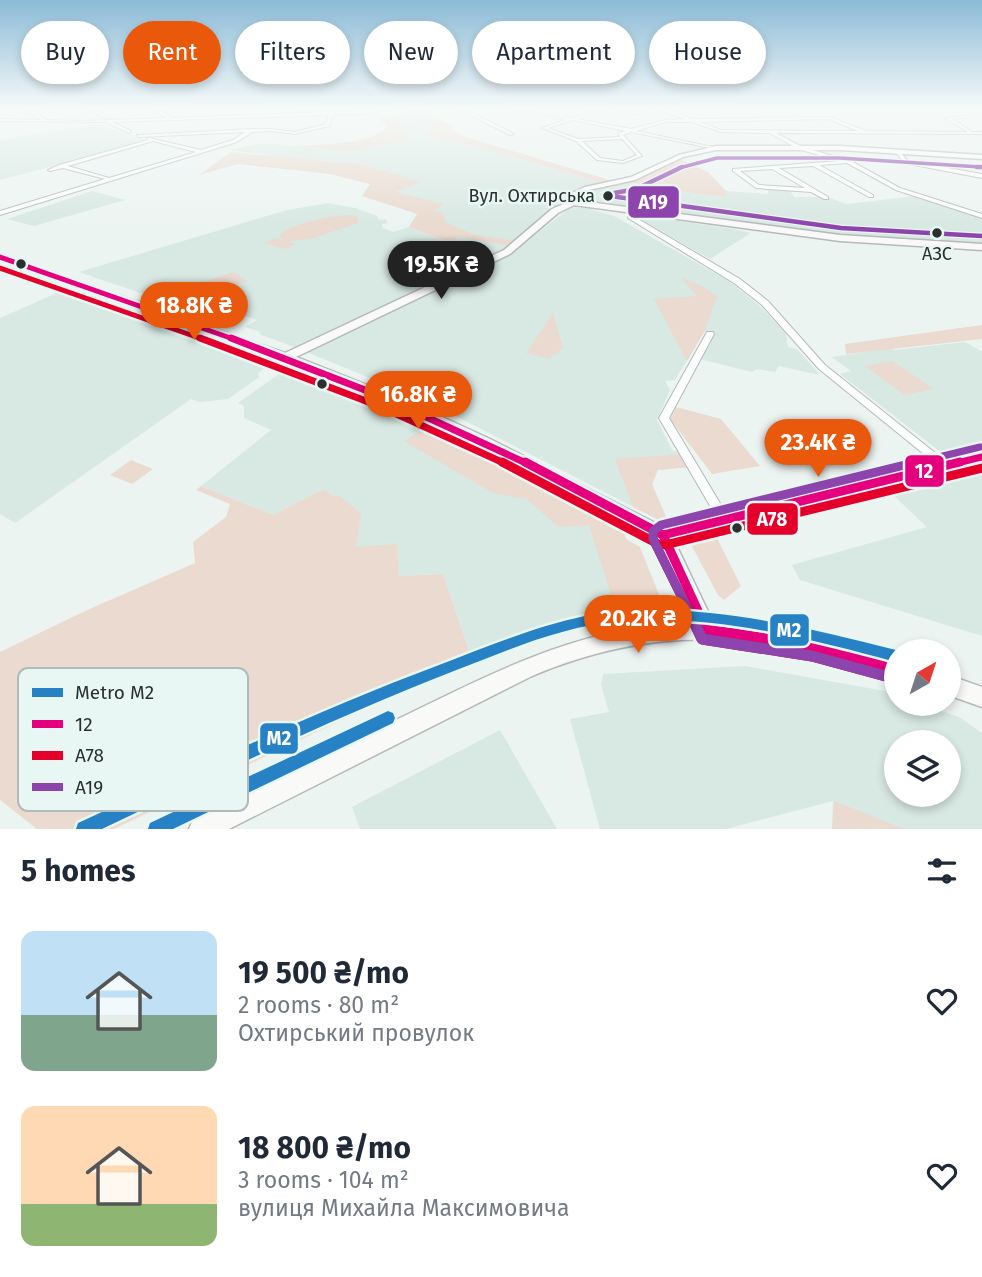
<!DOCTYPE html>
<meta charset="utf-8">
<style>
:root{--surface:#fff;--page:#f6f6f7;--text:#1f2937;--muted:#747a83;--accent:#ea580c}
body{margin:0;font-family:"Fira Sans",sans-serif;background:var(--page);color:var(--text);height:100vh;display:flex;flex-direction:column;font-size:26px;white-space:nowrap}
*{box-sizing:border-box;margin:0}
p{font-size:23px;color:var(--muted)}
.icon{flex:none;width:38px;height:38px;fill:none;stroke:currentColor;stroke-width:2;stroke-linecap:round;stroke-linejoin:round}
.map{position:relative;height:829px;overflow:hidden}
.details{display:flex;flex-direction:column;background:var(--surface);flex:1}
.details>*{flex:none}
.hud{position:absolute;left:21px;top:21px;width:942px;height:63px;display:flex;gap:14px}
.needle{width:46px;rotate:39deg}
.buttons{position:absolute;left:884px;top:639px;display:grid;gap:14px}
.buttons a{display:grid;place-items:center;width:77px;height:77px;border-radius:50%;background:var(--surface);box-shadow:0 4px 10px #0003;font-size:35px}
.price{position:absolute;translate:-50% -60px;padding:0 16px;border-radius:24px;background:var(--accent);color:#fff;font-size:23px;line-height:46px;filter:drop-shadow(0 2px 4px #0008)}
.price::after{content:'';position:absolute;left:50%;top:42px;width:21px;height:16px;margin-left:-10px;background:inherit;clip-path:polygon(0 0,100% 0,50% 100%)}
.price.current{background:#222;color:#fff}
ul{padding:0;list-style:none}
li{display:flex;align-items:center;gap:21px;height:175px;padding:0 21px}
li span{display:grid;place-items:center;flex:none;width:196px;height:140px;border-radius:14px;color:#555}
li>.icon{margin-inline-start:auto}
span .icon{width:84px;height:84px;fill:#fffc;stroke-width:1}
li b{font-size:30px}
h2{display:flex;justify-content:space-between;align-items:center;height:84px;padding:0 21px;font-size:30px}
.pill{padding:0 24px;border-radius:32px;background:var(--surface);box-shadow:0 4px 10px #0003;font-size:24px;line-height:63px}
.pill.current{background:var(--accent);color:#fff}
.map>svg:first-child{display:block}
.built{fill:#d8e8e3;fill-rule:evenodd}
.green{fill:#eadacf}
.lines{fill:none;stroke-linecap:round;stroke-linejoin:round}
.minor-casing{stroke:#b4bab9;stroke-width:2}
.tertiary-casing{stroke:#b4bab9;stroke-width:3}
.secondary-casing{stroke:#b4bab9;stroke-width:3}
.minor{fill:#fcfdfd;fill-rule:evenodd}
.tertiary{fill:#fcfdfd;fill-rule:evenodd}
.secondary{fill:#f9f9f8;fill-rule:evenodd}
.bus-1-far3-casing{stroke:#e8f7f3;stroke-width:10}
.bus-1-far2-casing{stroke:#e8f7f3;stroke-width:12}
.bus-1-far1-casing{stroke:#e8f7f3;stroke-width:14}
.bus-1-casing{stroke:#e8f7f3;stroke-width:17}
.bus-2-far3-casing{stroke:#e8f7f3;stroke-width:10}
.bus-2-far2-casing{stroke:#e8f7f3;stroke-width:12}
.bus-2-far1-casing{stroke:#e8f7f3;stroke-width:14}
.bus-2-casing{stroke:#e8f7f3;stroke-width:17}
.bus-3-far4-casing{stroke:#e8f7f3;stroke-width:6}
.bus-3-far3-casing{stroke:#e8f7f3;stroke-width:7}
.bus-3-far2-casing{stroke:#e8f7f3;stroke-width:12}
.bus-3-far1-casing{stroke:#e8f7f3;stroke-width:14}
.bus-3-casing{stroke:#e8f7f3;stroke-width:17}
.bus-1-far3{stroke:#e5007d;stroke-width:5}
.bus-1-far2{stroke:#e5007d;stroke-width:7}
.bus-1-far1{stroke:#e5007d;stroke-width:9}
.bus-1{stroke:#e5007d;stroke-width:11}
.bus-2-far3{stroke:#e4002b;stroke-width:5}
.bus-2-far2{stroke:#e4002b;stroke-width:7}
.bus-2-far1{stroke:#e4002b;stroke-width:9}
.bus-2{stroke:#e4002b;stroke-width:11}
.bus-3-far4{stroke:#8e44ad;stroke-width:3.5}
.bus-3-far3{stroke:#8e44ad;stroke-width:4.5}
.bus-3-far2{stroke:#8e44ad;stroke-width:7}
.bus-3-far1{stroke:#8e44ad;stroke-width:9}
.bus-3{stroke:#8e44ad;stroke-width:11}
.metro-1-casing{stroke:#e8f7f3;stroke-width:5}
.metro-1{fill:#2782c5;fill-rule:evenodd}
.bus-dot{fill:#2a302e;stroke:#e8f7f3;stroke-width:2.5}
.labels{text-anchor:middle;stroke-width:5;stroke-linejoin:round;paint-order:stroke}
.far-bus-label{font-size:18px;fill:#2a302e;stroke:#e8f7f3;text-anchor:end}
.key{fill:#e8f7f3;stroke:#afbbb8;stroke-width:2}
.key-label{font-size:19px;fill:#2a302e}
.line-badge{stroke:#e8f7f3;stroke-width:2.5}
.badge-label{font-size:19px;text-anchor:middle;font-weight:bold;fill:#fff}
</style>
<div class="map">
<svg width="982" height="829" viewBox="0 0 982 829">
<rect width="100%" height="100%" fill="#ecf4f2"/>
<g class="built">
<path d="M406,118L429,125L428,137L480,147L606,184L582,187L569,193L534,227L514,244L492,256L294,347L259,334L261,332L245,327L257,320L205,302L190,310L79,272L287,210L328,203L355,208L377,216L379,220L386,219L387,223L382,224L383,228L393,232L409,227L448,242L434,211L443,204L393,192L420,182L322,160L318,162L229,150L262,143L351,151L411,138L404,134L399,120Z"/>
<path d="M98,124L148,141L0,180V140Z"/>
<path d="M632,182L652,188L724,197L726,191L768,194V189L790,191L794,197H828L846,204L917,196L982,218V244L810,233L597,203L576,197L589,189Z"/>
<path d="M92,191L125,200L34,226L7,219Z"/>
<path d="M577,205L614,216L729,281L762,308L786,334L788,347L797,349L820,375L779,366L775,372L757,369L752,372L700,359L712,334L704,332L675,380L665,381L670,390L657,420L672,450L684,454L691,467L657,470L652,485L667,519L659,520L444,410L451,403L435,396L450,384L422,372L397,389L304,351L511,254L567,210Z"/>
<path d="M644,216L733,229L751,233L710,259L640,219Z"/>
<path d="M66,289L106,303L104,308L119,313L130,312L272,363L258,373L259,377L228,399L200,402L191,399L15,523L0,514V318Z"/>
<path d="M965,342L982,352V448L947,457L840,374L851,371L832,357L891,348L894,350Z"/>
<path d="M286,369L424,429L439,432L623,531L652,607L563,632L473,662L443,574L399,576L356,548L333,496L324,489L273,515L201,486L271,430L244,418V406L238,403Z"/>
<path d="M982,468V636L800,580L792,565L927,527L889,491Z"/>
<path d="M745,666L885,691L896,695V704H921L959,717L982,733V829H832L833,801L726,829H600L570,719L609,712L601,685L603,674ZM896,742H948V794H896Z"/>
<path d="M500,730L557,829H360L352,807Z"/>
</g>
<g class="green">
<path d="M419,110H426L431,116L453,125L451,131L466,137L616,182L606,184L480,147L427,137L429,125L406,118L399,120L409,128L404,134L412,138L351,151L292,146C316,144 373,146 387,126L378,119Z"/>
<path d="M231,152L360,164L421,182L395,192L444,204L435,211L443,213L446,223L475,235L518,241L510,246L460,237L448,242L409,227L417,214L362,196L370,184L330,174L238,164L199,175Z"/>
<path d="M679,159L708,172L726,191L725,197L652,188L632,182Z"/>
<path d="M348,215L358,217V223L310,239L288,241L296,244L286,249L263,243L274,238L284,240L279,235C291,224 331,215 348,215Z"/>
<path d="M234,272L247,281L179,305L172,302L165,304L142,296L152,291L170,293Z"/>
<path d="M682,278L696,283L717,296L704,332L687,361L654,299L697,296Z"/>
<path d="M553,313L563,348L548,359L526,353Z"/>
<path d="M982,325V339L846,354L845,344Z"/>
<path d="M892,361L934,389L905,395L865,366Z"/>
<path d="M676,407L721,419L760,466L712,474L670,419Z"/>
<path d="M424,429L439,432L623,531L626,539L640,547L662,602L618,616L589,525L558,527L527,499L493,493L404,441Z"/>
<path d="M684,454L691,467L658,470L652,484L667,519L659,520L633,507L615,459Z"/>
<path d="M131,460L153,469L132,484L110,475Z"/>
<path d="M201,486L273,515L324,489L333,496H340L361,514L356,547L397,544L399,576L443,574L473,662L434,676L114,829H37L0,800V652L85,611L195,563L193,542L226,517L230,504L196,490Z"/>
<path d="M714,532L741,586L724,600L718,595L687,537Z"/>
<path d="M834,801L904,829H832Z"/>
</g>
<g class="lines">
<g class="minor-casing">
<g id="minor">
<path d="M22,109H28L47,120L81,121L168,118L149,109H155L170,116V118L395,109L360,114L333,115L329,126L295,134L271,131L252,132L237,142L0,215V211L105,179L63,168L50,171L48,170L59,165L148,140L147,139L149,138L201,150L233,140L245,132L139,137L137,135L252,129H271L295,132L326,124L329,115L112,122L131,131L129,133L106,122L0,121V119L42,120ZM153,141L196,152L109,178L68,166Z"/>
<path d="M87,109H93L110,118L107,119Z"/>
<path d="M458,109H464L514,134L510,135Z"/>
<path d="M507,109C528,109 548,117 568,118C580,118 593,109 606,109L577,119L631,129L665,120L685,119L661,111L637,114L613,109L637,112L666,109L692,119L830,117L866,131L968,132L945,118L965,116L966,118L952,119L972,132H982V134L776,133L802,147L851,161L900,188L982,214V218L896,190L847,163L819,165L873,195V197H869L813,166L779,168L828,197V199H824L811,192L756,188L733,171V169L840,161L798,149L770,133L721,132L692,122H665L636,131L718,148L716,149L631,132L623,135L642,156L623,163L597,160L576,141L542,128L566,120ZM829,119L858,131L721,130L699,122ZM573,120L626,131L618,133L620,137L578,139L548,128ZM622,139L637,155L623,161L600,158L582,141ZM772,169L805,188L759,185L740,171Z"/>
<path d="M895,151H899L908,161L982,174V178L904,163Z"/>
<path d="M629,211H633V216L740,279L768,301L825,365L949,464L950,466L949,468H941L819,369L762,305L734,283L628,218Z"/>
<path d="M707,332H713L714,334L669,418L730,520L728,523L724,524L720,523L659,418Z"/>
</g>
</g>
<g class="tertiary-casing">
<g id="tertiary">
<path d="M716,146H840L982,155V159L840,150H716L683,157L635,180L589,190L577,195L576,204L569,202L572,193L585,187L631,177L679,155Z"/>
<path d="M982,453V461L663,541L658,539L655,535L658,531L663,529Z"/>
</g>
</g>
<g class="secondary-casing">
<g id="secondary">
<path d="M573,200L840,235L982,244V250L840,241L574,205L558,213L510,254L296,357L412,403L490,439L669,530L713,622C776,625 836,640 896,659V677C764,634 663,621 532,676L229,829H189L193,820C261,786 330,753 398,719C497,671 581,626 693,622L656,539L480,445L402,409L271,356L0,260V254L285,353L504,250L552,209Z"/>
<path d="M948,675L982,687V707L948,695Z"/>
</g>
</g>
<use href="#minor" class="minor"/>
<use href="#tertiary" class="tertiary"/>
<use href="#secondary" class="secondary"/>
<g class="bus-1-far3-casing">
<path id="bus-1-far3" d="M0,257L236,340"/>
</g>
<g class="bus-1-far2-casing">
<g id="bus-1-far2">
<path d="M231,338L383,397L528,464"/>
<path d="M953,464L982,457"/>
</g>
</g>
<g class="bus-1-far1-casing">
<g id="bus-1-far1">
<path d="M525,462L663,535"/>
<path d="M663,535L960,462"/>
<path d="M663,535L704,624"/>
</g>
</g>
<g class="bus-1-casing">
<path id="bus-1" d="M703,622L707,630L814,646L896,668"/>
</g>
<g class="bus-2-far3-casing">
<path id="bus-2-far3" d="M0,268L205,340"/>
</g>
<g class="bus-2-far2-casing">
<path id="bus-2-far2" d="M200,338L379,406L506,464"/>
</g>
<g class="bus-2-far1-casing">
<g id="bus-2-far1">
<path d="M502,462L658,544"/>
<path d="M653,539L695,624"/>
<path d="M665,545L982,468"/>
</g>
</g>
<g class="bus-2-casing">
<path id="bus-2" d="M694,622L702,639L812,656L893,678"/>
</g>
<g class="bus-3-far4-casing">
<path id="bus-3-far4" d="M679,168L717,158H840L981,167"/>
</g>
<g class="bus-3-far3-casing">
<g id="bus-3-far3">
<path d="M682,167L636,189L603,195L841,228L982,236"/>
<path d="M977,167H981"/>
</g>
</g>
<g class="bus-3-far2-casing">
<path id="bus-3-far2" d="M910,464L980,447"/>
</g>
<g class="bus-3-far1-casing">
<path id="bus-3-far1" d="M695,624L653,539V531L661,525L917,462"/>
</g>
<g class="bus-3-casing">
<path id="bus-3" d="M694,622L702,639L812,656L893,678"/>
</g>
<use href="#bus-1-far3" class="bus-1-far3"/>
<use href="#bus-1-far2" class="bus-1-far2"/>
<use href="#bus-1-far1" class="bus-1-far1"/>
<use href="#bus-1" class="bus-1"/>
<use href="#bus-2-far3" class="bus-2-far3"/>
<use href="#bus-2-far2" class="bus-2-far2"/>
<use href="#bus-2-far1" class="bus-2-far1"/>
<use href="#bus-2" class="bus-2"/>
<use href="#bus-3-far4" class="bus-3-far4"/>
<use href="#bus-3-far3" class="bus-3-far3"/>
<use href="#bus-3-far2" class="bus-3-far2"/>
<use href="#bus-3-far1" class="bus-3-far1"/>
<use href="#bus-3" class="bus-3"/>
<g class="metro-1-casing">
<g id="metro-1">
<path d="M654,609C740,612 814,629 896,650L898,651H896V662C806,638 714,614 620,621C564,626 510,649 459,669C337,716 220,773 102,829H76L78,823C198,768 316,711 439,665C492,645 545,622 601,613C619,610 636,610 654,609Z"/>
<path d="M388,711L393,713L395,718L393,723L173,829H148L150,823Z"/>
</g>
</g>
<use href="#metro-1" class="metro-1"/>
</g>
<linearGradient id="sky" x2="0" y2="1"><stop stop-color="#8bbad6"/><stop offset="0.48" stop-color="#f6faf9"/><stop offset="1" stop-color="#f6faf9" stop-opacity="0"/></linearGradient>
<rect width="982" height="225" fill="url(#sky)"/>
<g class="bus-dot">
<circle cx="608" cy="196" r="6"/>
<circle cx="937" cy="233" r="6"/>
<circle cx="21" cy="264" r="6"/>
<circle cx="322" cy="384" r="6"/>
<circle cx="737" cy="528" r="6"/>
</g>
<g class="labels">
<g class="far-bus-label">
<text x="595" y="202">Вул. Охтирська</text>
<text x="937" y="260" text-anchor="middle">АЗС</text>
</g>
</g>
<rect x="18" y="668" width="230" height="143" rx="10" class="key"/>
<rect x="32" y="688" width="31" height="9" fill="#2782c5"/>
<rect x="32" y="720" width="31" height="8" fill="#e5007d"/>
<rect x="32" y="751" width="31" height="9" fill="#e4002b"/>
<rect x="32" y="783" width="31" height="8" fill="#8e44ad"/>
<g class="key-label">
<text x="75" y="699">Metro M2</text>
<text x="75" y="731">12</text>
<text x="75" y="762">А78</text>
<text x="75" y="794">А19</text>
</g>
<g class="line-badge">
<rect x="627" y="185" width="53" height="34" rx="7" fill="#8e44ad"/>
<rect x="904" y="454" width="41" height="34" rx="7" fill="#e5007d"/>
<rect x="746" y="502" width="53" height="34" rx="7" fill="#e4002b"/>
<rect x="769" y="613" width="41" height="34" rx="7" fill="#2782c5"/>
<rect x="259" y="722" width="40" height="33" rx="7" fill="#2782c5"/>
</g>
<g class="badge-label">
<text x="653" y="209">А19</text>
<text x="924" y="478">12</text>
<text x="772" y="526">А78</text>
<text x="789" y="637">M2</text>
<text x="279" y="745">M2</text>
</g>
</svg>
<div class="buttons">
<a><svg class="needle" viewBox="-14 -14 28 28"><path d="M0-13l5 13h-10z" fill="#e53935"/><path d="M0 13l5-13h-10z" fill="#747a83"/></svg></a>
<a><svg class="icon" aria-label="layers" viewBox="0 0 24 24"><path d="M12 4l9 5-9 5-9-5zM3 14l9 5 9-5"/></svg></a>
</div>
<b class="price current" style="left:441px;top:301px">19.5K ₴</b>
<b class="price" style="left:194px;top:342px">18.8K ₴</b>
<b class="price" style="left:418px;top:431px">16.8K ₴</b>
<b class="price" style="left:818px;top:479px">23.4K ₴</b>
<b class="price" style="left:638px;top:655px">20.2K ₴</b>
<div class="hud">
<a class="pill">Buy</a>
<a class="pill current">Rent</a>
<a class="pill">Filters</a>
<a class="pill">New</a>
<a class="pill">Apartment</a>
<a class="pill">House</a>
</div>
</div>
<section class="details">
<h2>5 homes<svg class="icon" aria-label="filters" viewBox="0 0 24 24"><path d="M4 7h16M4 17h16"/><circle cx="9" cy="7" r="2"/><circle cx="15" cy="17" r="2"/></svg></h2>
<ul>
<li><span style="background:linear-gradient(#bfe0f5 60%,#7fa58c 0)"><svg class="icon" aria-label="home" viewBox="0 0 24 24"><path d="M3 11l9-7 9 7M6 9v11h12V9"/></svg></span><div><b>19 500 ₴/mo</b><p>2 rooms · 80 m²</p><p>Охтирський провулок</p></div><svg class="icon" aria-label="heart" viewBox="0 0 24 24"><path d="M12 20l-8-8c-3-5 5-10 8-4 3-6 11-1 8 4z"/></svg></li>
<li><span style="background:linear-gradient(#ffd9b3 70%,#8fb573 0)"><svg class="icon" aria-label="home" viewBox="0 0 24 24"><path d="M3 11l9-7 9 7M6 9v11h12V9"/></svg></span><div><b>18 800 ₴/mo</b><p>3 rooms · 104 m²</p><p>вулиця Михайла Максимовича</p></div><svg class="icon" aria-label="heart" viewBox="0 0 24 24"><path d="M12 20l-8-8c-3-5 5-10 8-4 3-6 11-1 8 4z"/></svg></li>
</ul>
</section>
